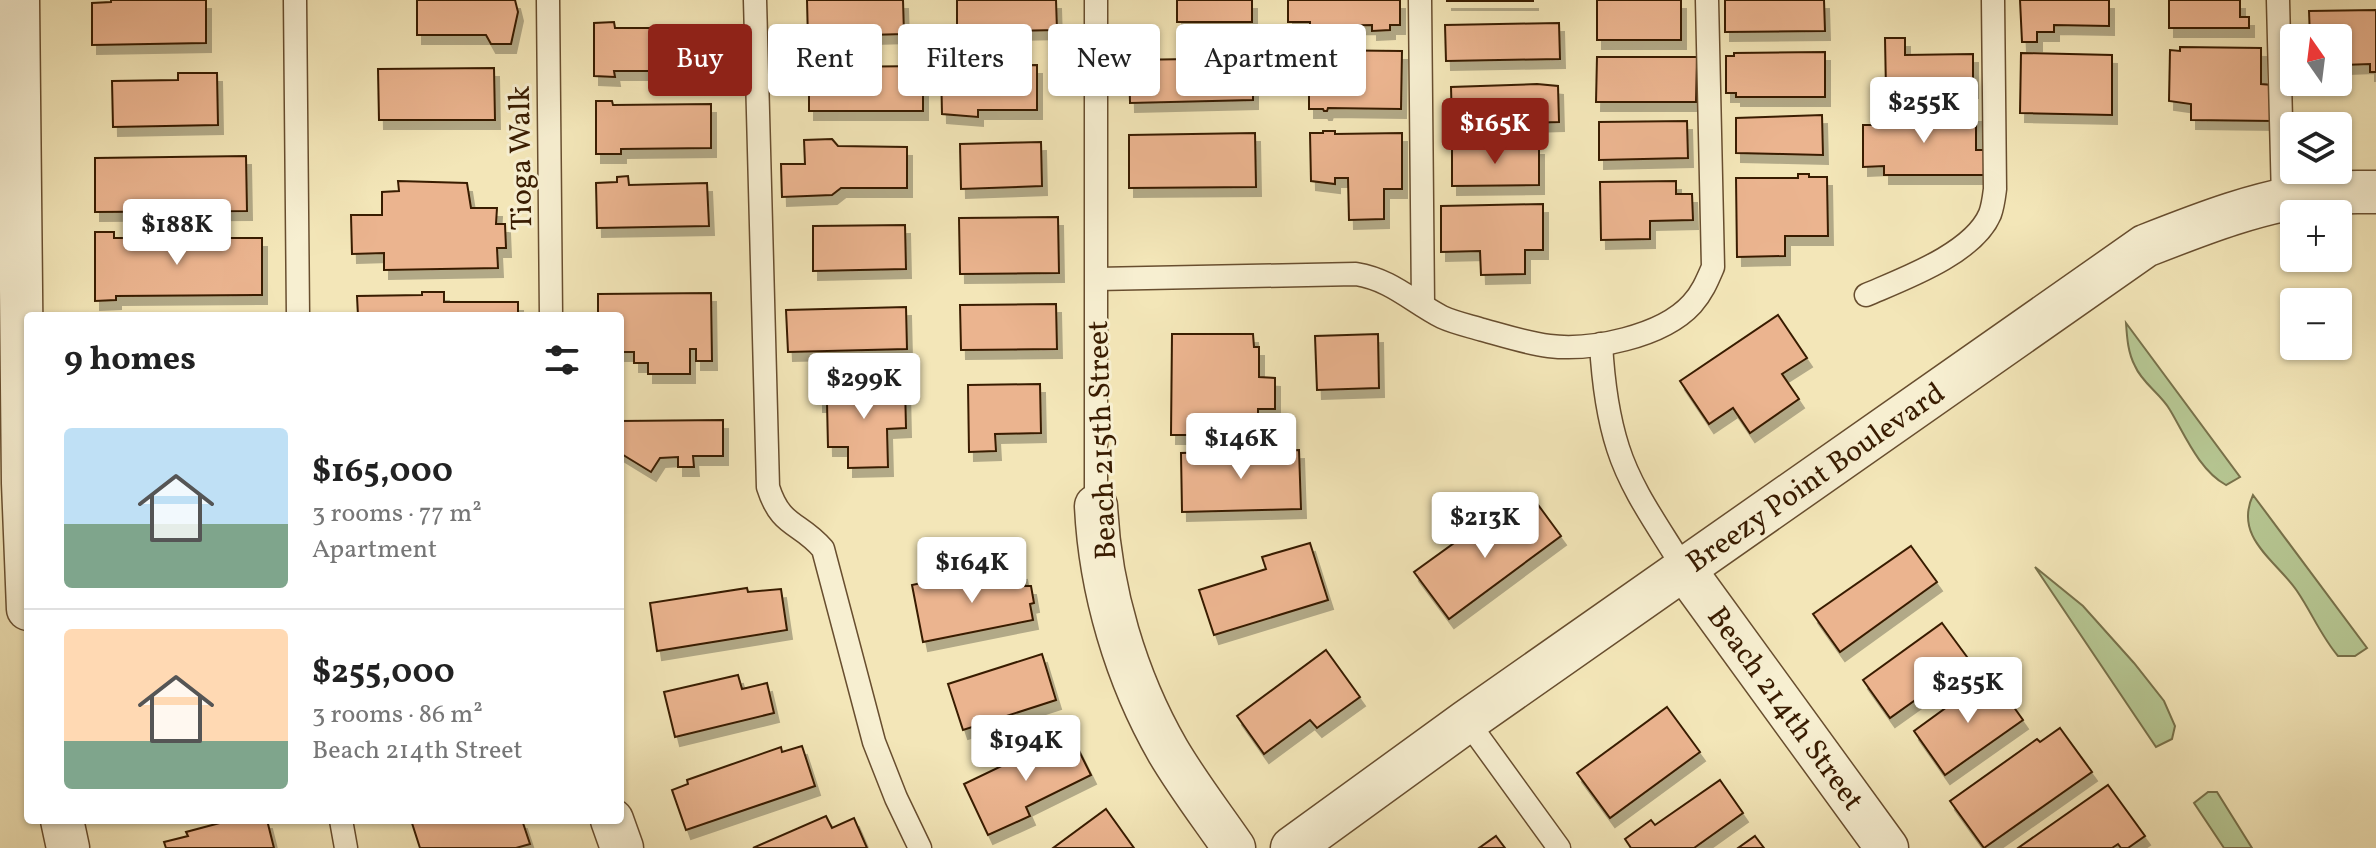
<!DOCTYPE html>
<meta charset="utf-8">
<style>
:root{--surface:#fff;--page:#f6f6f6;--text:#222;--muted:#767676;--line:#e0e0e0;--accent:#8f2418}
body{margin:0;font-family:Vollkorn,serif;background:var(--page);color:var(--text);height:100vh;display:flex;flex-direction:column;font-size:30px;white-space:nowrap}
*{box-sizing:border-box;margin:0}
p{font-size:26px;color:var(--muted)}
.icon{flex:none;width:44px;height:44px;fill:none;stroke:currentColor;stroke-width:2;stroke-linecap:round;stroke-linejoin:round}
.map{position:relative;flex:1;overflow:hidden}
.sheet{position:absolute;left:24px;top:312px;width:600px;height:512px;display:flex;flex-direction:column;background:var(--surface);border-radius:8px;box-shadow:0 2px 6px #0004}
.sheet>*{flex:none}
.hud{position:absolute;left:648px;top:24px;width:760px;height:72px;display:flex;gap:16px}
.needle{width:52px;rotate:346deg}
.buttons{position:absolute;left:2280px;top:24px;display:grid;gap:16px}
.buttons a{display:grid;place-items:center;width:72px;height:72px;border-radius:8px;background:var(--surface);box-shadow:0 2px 6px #0004;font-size:40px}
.price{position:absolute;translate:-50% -68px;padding:0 18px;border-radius:8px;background:#fff;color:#222;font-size:26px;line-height:52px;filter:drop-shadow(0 2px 4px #0008)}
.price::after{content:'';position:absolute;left:50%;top:48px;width:24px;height:18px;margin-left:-12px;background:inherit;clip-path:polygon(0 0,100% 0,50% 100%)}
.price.selected{background:var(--accent);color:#fff}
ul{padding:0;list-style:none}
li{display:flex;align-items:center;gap:24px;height:200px;padding:0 40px}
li+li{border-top:2px solid var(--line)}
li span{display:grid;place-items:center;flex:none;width:224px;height:160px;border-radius:8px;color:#555}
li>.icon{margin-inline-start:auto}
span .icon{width:96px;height:96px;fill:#fffc;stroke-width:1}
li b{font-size:34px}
h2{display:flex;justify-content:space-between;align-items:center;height:96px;padding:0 40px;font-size:34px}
.pill{padding:0 28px;border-radius:8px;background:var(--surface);box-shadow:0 2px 6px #0004;font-size:28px;line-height:72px}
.pill.selected{background:var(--accent);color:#fff}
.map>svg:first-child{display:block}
.green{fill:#b6c692;stroke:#78714a;stroke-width:2}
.building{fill:#ebb48f;stroke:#391c01;stroke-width:2;filter:url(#shadow)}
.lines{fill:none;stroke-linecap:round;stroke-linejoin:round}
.lane-casing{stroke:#684e2f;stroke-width:25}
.street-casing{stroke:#684e2f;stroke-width:45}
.lane{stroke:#f7efd1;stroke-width:22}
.street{stroke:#f7efd1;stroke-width:42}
.labels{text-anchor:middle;stroke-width:6;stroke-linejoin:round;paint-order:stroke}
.street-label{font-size:30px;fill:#391c01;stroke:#f7efd1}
</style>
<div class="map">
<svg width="2376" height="848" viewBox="0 0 2376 848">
<defs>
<filter id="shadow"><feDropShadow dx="5" dy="9" stdDeviation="0" flood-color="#0004"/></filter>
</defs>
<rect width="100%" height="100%" fill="#f3e6b8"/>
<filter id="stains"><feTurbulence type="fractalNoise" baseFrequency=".0025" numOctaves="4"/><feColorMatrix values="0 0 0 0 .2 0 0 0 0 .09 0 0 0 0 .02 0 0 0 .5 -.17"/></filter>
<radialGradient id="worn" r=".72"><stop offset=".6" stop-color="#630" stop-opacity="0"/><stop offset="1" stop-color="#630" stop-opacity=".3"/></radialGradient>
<g class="green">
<path d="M2126,323L2240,477L2226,485C2199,470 2185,435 2170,410C2161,394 2142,383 2135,366C2128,353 2127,338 2126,323Z"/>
<path d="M2253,495L2367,648L2355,656H2338C2321,636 2312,613 2297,591C2277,561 2233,538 2253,495Z"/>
<path d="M2035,567L2083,606L2134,663L2164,701L2175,726L2172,739L2156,747Z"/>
<path d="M2208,792H2217L2252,848H2224L2194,803Z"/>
</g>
<g class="building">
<path d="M111,0H206V43L92,45V3L111,2Z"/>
<path d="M417,0H515L518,12L511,44H491L486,35H417Z"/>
<path d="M807,0H903L904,34L833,36V40L808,41Z"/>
<path d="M957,0H1056L1057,30L957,32Z"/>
<rect x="1177" y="0" width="75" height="22"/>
<path d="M1288,0H1400V25H1390V30L1372,31V25L1310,26V22H1288Z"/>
<rect x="1447" y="0" width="86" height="1"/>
<rect x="1597" y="0" width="84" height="40"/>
<path d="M1725,0H1824L1825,31L1725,32Z"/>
<path d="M2020,0H2109V26L2054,25V32H2037V42H2022Z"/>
<path d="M2169,0H2240V17H2249V28H2169Z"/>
<path d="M2376,10V72H2370V64L2343,65V72H2338V38H2310L2309,11Z"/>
<path d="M614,22L615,28H714V71H614L615,77L594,76V23Z"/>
<path d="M1559,23L1560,59L1446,61L1445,25Z"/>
<path d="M1885,38H1905V55L1973,54V89L1886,91Z"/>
<path d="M2180,47L2261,48V84L2273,85V121L2191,120V104L2169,101L2170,50L2180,51Z"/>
<path d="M1309,50L1402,51L1401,109L1328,108L1327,111H1324L1323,109H1309Z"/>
<path d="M1825,52V97H1736V93H1726V56H1734V53Z"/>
<path d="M2021,53L2112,55V115L2020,113Z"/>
<path d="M1597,57H1697L1696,102H1596Z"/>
<path d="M1253,58V100L1130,103L1129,60Z"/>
<path d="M809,61H830L831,67L923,66V111H809Z"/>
<path d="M1037,65V110H978V117L942,114L941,66Z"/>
<path d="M494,68L495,120H379L378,69Z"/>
<path d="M178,73H217L218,125L113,127L112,81L178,80Z"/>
<path d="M1537,84L1558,86L1559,122L1452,125L1451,87Z"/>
<path d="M596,101H612L613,105L711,104V148L621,149V154H596Z"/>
<path d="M1883,113H1976V150H1984L1985,175H1884V166L1863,167V125H1884Z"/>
<path d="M1822,115L1823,155L1736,153V118Z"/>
<path d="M1687,121L1688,158L1599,160V122Z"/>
<path d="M1323,131H1335V134L1402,133V189H1384V219L1349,220L1348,178H1335V184L1311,181L1310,133H1323Z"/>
<path d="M1255,133L1256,187L1129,188V135Z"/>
<path d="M832,139L838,146L907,147V188H841L832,195L782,197L781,164H805L804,140Z"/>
<path d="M1041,142L1042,186L961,189L960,144Z"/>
<path d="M1452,142H1468V147L1539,146V185L1452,186Z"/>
<path d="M246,156L247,211L95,212V158Z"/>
<path d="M1798,174H1809V177H1827L1828,236H1785V256L1737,257L1736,178H1798Z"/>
<path d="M628,176L629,185L707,183L709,226L597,228L596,183L617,182V177Z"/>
<path d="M398,181L467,183L471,208H497L496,224H505L506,248H497L498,268L384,270V253L352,254L351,215H382V192L399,191Z"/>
<path d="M1676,181V194H1692L1693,220L1650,221V239L1601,240L1600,182Z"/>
<path d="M1543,204V250H1525V274L1481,275L1480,251L1441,252V206Z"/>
<path d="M1058,217L1059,273L960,274L959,218Z"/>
<path d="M905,225L906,269L813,271V226Z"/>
<path d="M95,232H114V238H262V295L116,296V300L95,301Z"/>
<path d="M422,292H444V302H518V316H358L357,296L422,295Z"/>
<path d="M711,293L712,361H696V349H690V374H648V363H634V352H620V316H598V294Z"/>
<path d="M1056,304L1057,349L961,350L960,305Z"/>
<path d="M906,307L907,349L788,352L786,310Z"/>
<path d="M1778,315L1807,358L1782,374L1799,399L1750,433L1733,408L1709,424L1680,381Z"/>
<path d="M1172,334H1253L1254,347H1259V377L1275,378V409H1258V435H1171Z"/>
<path d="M1378,334L1379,388L1317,390L1315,336Z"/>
<path d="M1040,384L1041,433L995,434L996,451L969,452L968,385Z"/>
<path d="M905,385L906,428L887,429L888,467L848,468V447H828L827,403H818V387Z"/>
<path d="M723,420V456H693L694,467H678V457L660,458L651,472L620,453V421Z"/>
<path d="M1299,450L1301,509L1182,512L1181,453Z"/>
<path d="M1536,502L1561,536L1449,619L1414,572L1475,528L1484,540Z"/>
<path d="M1310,543L1328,600L1214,635L1199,590L1266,569L1262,557Z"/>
<path d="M1911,546L1937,582L1840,652L1813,614Z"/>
<path d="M1022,571L1025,586H1031L1034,603L1030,604L1033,620L923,642L912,585L950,577L952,585Z"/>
<path d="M747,588L748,592L781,589L787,630L657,651L650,603Z"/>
<path d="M1942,623L1970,661L1890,718L1863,680Z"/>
<path d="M1326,650L1360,697L1317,728L1310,720L1264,754L1237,716Z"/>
<path d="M1042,654L1056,700L963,730L948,684Z"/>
<path d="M738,675L742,689L767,683L774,713L675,737L664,692Z"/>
<path d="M1991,675L2023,720L1945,775L1914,731Z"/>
<path d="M1667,707L1700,752L1610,818L1577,773Z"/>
<path d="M2060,728L2092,772L1984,848L1950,801L2037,739L2040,742Z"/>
<path d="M1070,733L1091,775L1026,807L1030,816L988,835L964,784Z"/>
<path d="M802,746L815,786L686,830L672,790L688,784L687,780L781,747L782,752Z"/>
<path d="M1720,780L1743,813L1694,848H1631L1625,839L1651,820L1655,825Z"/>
<path d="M2108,785L2145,836L2128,848H2121L2118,844L2112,848H2018Z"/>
<path d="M1106,809L1134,848H1053Z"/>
<path d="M826,816L832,828L854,818L867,848H753Z"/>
<path d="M231,820H267L274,848H166L164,842L188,836L186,832Z"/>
<path d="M411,820H522L530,844L516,848H420Z"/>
<path d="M1496,836L1505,848H1479Z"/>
<path d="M1755,836L1764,848H1738Z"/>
</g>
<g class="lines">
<g class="lane-casing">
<g id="lane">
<path d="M295,0L298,316"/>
<path d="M548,0L551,316"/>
<path d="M755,0L768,487C781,528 799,521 823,549L874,742L896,798L920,848"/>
<path d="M1096,0V506"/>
<path d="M1420,0L1423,305"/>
<path d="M2278,0L2283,200"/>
<path d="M1097,279L1356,274C1392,280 1411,301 1442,317C1455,323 1470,326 1483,330C1505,336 1526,343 1549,346C1591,351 1662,337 1692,304C1702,293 1707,281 1713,267L1707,0"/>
<path d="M1866,295C1903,279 1973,254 1990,214C1993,206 1994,197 1995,189L1993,0"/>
<path d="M1601,344C1603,379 1607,414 1618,448C1632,492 1661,530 1684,569"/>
<path d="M1467,721L1559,848"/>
<path d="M341,820L346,848"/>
</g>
</g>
<g class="street-casing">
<g id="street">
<path d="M18,0L23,483L28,609"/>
<path d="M1096,506C1100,590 1126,678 1168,751C1188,785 1212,816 1234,848"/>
<path d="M1684,569L1887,848"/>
<path d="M62,820L68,848"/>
<path d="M612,820L622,848"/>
<path d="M1292,848L1467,721L2145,246C2201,224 2259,201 2319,194C2338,191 2357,192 2376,192"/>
</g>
</g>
<use href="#lane" class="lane"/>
<use href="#street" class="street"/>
</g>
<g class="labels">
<g class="street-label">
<text transform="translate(520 158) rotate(-91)" y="10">Tioga Walk</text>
<text transform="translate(1101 440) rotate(-92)" y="10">Beach 215th Street</text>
<text transform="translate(1815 477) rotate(-35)" y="10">Breezy Point Boulevard</text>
<text transform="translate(1786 708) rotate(54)" y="10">Beach 214th Street</text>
</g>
</g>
<rect width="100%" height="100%" filter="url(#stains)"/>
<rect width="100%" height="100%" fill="url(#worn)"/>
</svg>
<div class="buttons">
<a><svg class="needle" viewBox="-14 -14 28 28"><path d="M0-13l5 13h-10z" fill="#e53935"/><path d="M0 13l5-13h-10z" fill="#767676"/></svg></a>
<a><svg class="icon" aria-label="layers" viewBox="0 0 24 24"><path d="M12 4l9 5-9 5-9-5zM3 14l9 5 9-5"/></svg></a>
<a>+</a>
<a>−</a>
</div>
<b class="price" style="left:1924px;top:145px">$255K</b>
<b class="price selected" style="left:1495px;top:166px">$165K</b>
<b class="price" style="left:177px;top:267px">$188K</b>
<b class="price" style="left:864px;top:421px">$299K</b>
<b class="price" style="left:1241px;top:481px">$146K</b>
<b class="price" style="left:1485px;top:560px">$213K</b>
<b class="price" style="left:972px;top:605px">$164K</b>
<b class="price" style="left:1968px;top:725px">$255K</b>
<b class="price" style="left:1026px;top:783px">$194K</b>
<div class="hud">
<a class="pill selected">Buy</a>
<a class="pill">Rent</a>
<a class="pill">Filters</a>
<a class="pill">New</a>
<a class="pill">Apartment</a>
</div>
<section class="sheet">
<h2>9 homes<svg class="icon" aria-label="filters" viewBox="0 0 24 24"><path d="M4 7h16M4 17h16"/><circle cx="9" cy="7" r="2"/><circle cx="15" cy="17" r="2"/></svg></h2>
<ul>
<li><span style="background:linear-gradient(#bfe0f5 60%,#7fa58c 0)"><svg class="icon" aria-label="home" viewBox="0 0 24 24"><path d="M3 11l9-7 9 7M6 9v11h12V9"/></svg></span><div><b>$165,000</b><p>3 rooms · 77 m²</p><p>Apartment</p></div></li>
<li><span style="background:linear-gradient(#ffd9b3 70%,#7fa58c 0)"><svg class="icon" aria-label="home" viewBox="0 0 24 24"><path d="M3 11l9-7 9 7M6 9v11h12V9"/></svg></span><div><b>$255,000</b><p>3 rooms · 86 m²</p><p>Beach 214th Street</p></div></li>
</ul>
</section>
</div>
